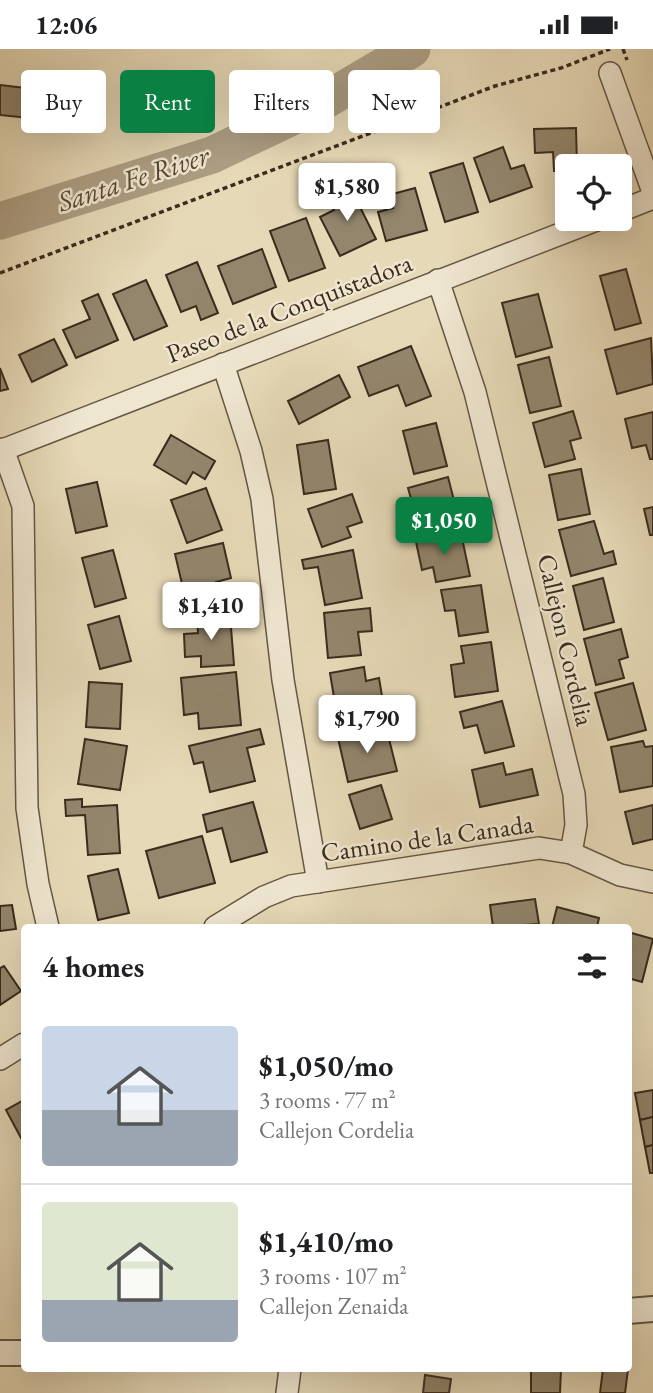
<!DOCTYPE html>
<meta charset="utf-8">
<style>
:root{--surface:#fff;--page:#f6f6f6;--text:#202124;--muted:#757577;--line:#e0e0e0;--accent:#0b8043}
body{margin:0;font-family:"EB Garamond",serif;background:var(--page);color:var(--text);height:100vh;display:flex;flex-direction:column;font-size:26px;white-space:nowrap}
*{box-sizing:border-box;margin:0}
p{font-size:23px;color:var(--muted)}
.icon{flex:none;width:38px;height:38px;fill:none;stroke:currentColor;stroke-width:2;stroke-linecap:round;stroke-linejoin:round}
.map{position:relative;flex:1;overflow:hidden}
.panel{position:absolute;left:21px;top:875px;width:611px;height:448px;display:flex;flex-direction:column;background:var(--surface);border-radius:7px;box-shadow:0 7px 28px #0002}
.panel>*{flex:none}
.hud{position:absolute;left:21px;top:21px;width:612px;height:63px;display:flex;gap:14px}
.fabs{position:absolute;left:555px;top:105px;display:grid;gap:14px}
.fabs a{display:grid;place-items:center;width:77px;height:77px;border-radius:7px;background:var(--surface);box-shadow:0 7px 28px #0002;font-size:35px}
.price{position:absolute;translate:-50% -60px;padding:0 16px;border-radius:7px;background:#fff;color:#222;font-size:23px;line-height:46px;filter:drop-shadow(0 2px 4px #0008)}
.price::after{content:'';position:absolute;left:50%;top:42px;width:21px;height:16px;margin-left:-10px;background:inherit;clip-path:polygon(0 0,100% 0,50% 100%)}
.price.selected{background:var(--accent);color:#fff}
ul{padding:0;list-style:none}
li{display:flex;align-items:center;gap:21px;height:175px;padding:0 21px}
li+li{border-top:2px solid var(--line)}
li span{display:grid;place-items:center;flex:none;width:196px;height:140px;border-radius:7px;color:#555}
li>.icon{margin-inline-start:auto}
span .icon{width:84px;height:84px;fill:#fffc;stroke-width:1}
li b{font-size:30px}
h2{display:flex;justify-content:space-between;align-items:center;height:84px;padding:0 21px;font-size:30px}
.tag{padding:0 24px;border-radius:7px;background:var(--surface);box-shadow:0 7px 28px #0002;font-size:24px;line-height:63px}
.tag.selected{background:var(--accent);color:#fff}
.status{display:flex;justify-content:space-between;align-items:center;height:49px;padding:0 35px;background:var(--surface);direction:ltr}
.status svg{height:19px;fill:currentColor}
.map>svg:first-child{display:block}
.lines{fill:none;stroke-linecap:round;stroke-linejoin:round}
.river{stroke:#ac9e83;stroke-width:37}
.building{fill:#93866d;stroke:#3a2c1d;stroke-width:2}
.minor-casing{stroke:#655744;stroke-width:24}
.tertiary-casing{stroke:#655744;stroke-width:28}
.path{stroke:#3a2c1d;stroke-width:3.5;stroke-dasharray:5 3.5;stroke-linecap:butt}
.minor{stroke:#efe6d0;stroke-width:21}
.tertiary{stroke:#efe6d0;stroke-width:24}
.labels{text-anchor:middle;stroke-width:5;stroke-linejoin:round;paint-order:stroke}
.street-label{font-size:26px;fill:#3a2c1d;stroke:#efe6d0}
.water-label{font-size:28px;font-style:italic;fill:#564836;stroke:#efe6d0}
</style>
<div class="status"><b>12:06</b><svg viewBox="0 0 49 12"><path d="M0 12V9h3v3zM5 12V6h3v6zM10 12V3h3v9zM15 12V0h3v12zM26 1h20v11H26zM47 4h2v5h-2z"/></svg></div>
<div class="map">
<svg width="653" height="1344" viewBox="0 0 653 1344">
<rect width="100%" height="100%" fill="#e6d9b7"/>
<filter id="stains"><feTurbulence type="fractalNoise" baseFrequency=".00286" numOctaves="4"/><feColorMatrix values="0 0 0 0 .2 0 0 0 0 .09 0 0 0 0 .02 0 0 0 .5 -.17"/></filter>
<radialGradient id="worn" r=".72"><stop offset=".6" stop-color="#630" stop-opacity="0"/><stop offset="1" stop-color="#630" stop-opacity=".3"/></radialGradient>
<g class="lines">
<path class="river" d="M0,172L212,106L319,55L412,0"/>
</g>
<g class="building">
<path d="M0,36L42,41L39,70L0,66Z"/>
<path d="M576,79L577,117H567V122H554L553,103L535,104L534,80Z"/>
<path d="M503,98L511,120L524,116L532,138L490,153L474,109Z"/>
<path d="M463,114L478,163L445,173L430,124Z"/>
<path d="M350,138L376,190L340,207L320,168L334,161L328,148Z"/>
<path d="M415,139L427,181L386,192L378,163L393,159L389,146Z"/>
<path d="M306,169L325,219L289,232L270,182Z"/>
<path d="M262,200L276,238L233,255L218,217Z"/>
<path d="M197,213L218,264L201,271L196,257L181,263L166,226Z"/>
<path d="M626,220L641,274L615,281L600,227Z"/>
<path d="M146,231L167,277L134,291L113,245Z"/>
<path d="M98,245L118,291L76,309L63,281L90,270L82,252Z"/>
<path d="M538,245L552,298L516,308L502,254Z"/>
<path d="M651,289L653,335L617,345L605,301Z"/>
<path d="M54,290L67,316L32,333L19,306Z"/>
<path d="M411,297L431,347L406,357L398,336L369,347L358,318Z"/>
<path d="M549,308L561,357L530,364L518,316Z"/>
<path d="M0,319L8,340L0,342Z"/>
<path d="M339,326L350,348L299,375L288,352Z"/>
<path d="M573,362L581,389L570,392L575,410L545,418L533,374Z"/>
<path d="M653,363V410H650L646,396L632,399L625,370Z"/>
<path d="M436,374L447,417L414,425L403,382Z"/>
<path d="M171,386L215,412L205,430L193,423L186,435L154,416Z"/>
<path d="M328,391L336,440L304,445L297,396Z"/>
<path d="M581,420L590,465L558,471L549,426Z"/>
<path d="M448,428L459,471L431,479L428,468L417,471L408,439Z"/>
<path d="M97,433L107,477L76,484L66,440Z"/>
<path d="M206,439L222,481L187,494L171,451Z"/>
<path d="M352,445L362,473L347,478L351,488L322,498L308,460Z"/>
<path d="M653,458V486H650L644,460Z"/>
<path d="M594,472L604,505L613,502L616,515L571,527L559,481Z"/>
<path d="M461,484L470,527L436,533L433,518L422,521L416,493Z"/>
<path d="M223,494L231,529L216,533L219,548L187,556L175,505Z"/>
<path d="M113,501L126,549L95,558L82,509Z"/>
<path d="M353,501L362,549L325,556L318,518L304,520L302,511Z"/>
<path d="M603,529L614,573L584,581L573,537Z"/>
<path d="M481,536L488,583L459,587L455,561L445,562L441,541Z"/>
<path d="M370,559L372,582L358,583L361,606L328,609L324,564Z"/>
<path d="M230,566L234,616L201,618V607L185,608L184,585L198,584L197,568Z"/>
<path d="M119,567L131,612L100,620L88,576Z"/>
<path d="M621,580L628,608L619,611L624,629L596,636L584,590Z"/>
<path d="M491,593L498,642L455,648L451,616L464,614L461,597Z"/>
<path d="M364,618L366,632L379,629L385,665L338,673L330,624Z"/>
<path d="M236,623L241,676L199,680L198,664L184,666L181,629Z"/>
<path d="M89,633L122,635L120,680L86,678Z"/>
<path d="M633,634L646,681L608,691L595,644Z"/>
<path d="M502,652L514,697L485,704L477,676L464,679L460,663Z"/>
<path d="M386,678L397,722L348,733L338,689Z"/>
<path d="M260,680L264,695L247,699L255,732L210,743L203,713L194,715L189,697Z"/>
<path d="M85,690L127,697L120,741L78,735Z"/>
<path d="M643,692L645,698L653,697V737L620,743L611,698Z"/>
<path d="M503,714L506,726L532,720L538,746L480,758L472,721Z"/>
<path d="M381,736L392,770L360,780L349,746Z"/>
<path d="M82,750V758L117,756L120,804L88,806L85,766L66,767L65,751Z"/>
<path d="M253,753L267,803L231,813L222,779L207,783L203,766Z"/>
<path d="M653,756V790L633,795L625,763Z"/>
<path d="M202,787L215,834L159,849L146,802Z"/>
<path d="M118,820L129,864L98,871L88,827Z"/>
<path d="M535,850L539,875L493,878L490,856Z"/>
<path d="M12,856L16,880L0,882V857Z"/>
<path d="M557,858L599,869L597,878H552Z"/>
<path d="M628,883L653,890L642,933L628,929Z"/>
<path d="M4,917L21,942L0,956V919Z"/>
<path d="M653,1041V1068L640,1071L635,1044Z"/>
<path d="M24,1051V1087L21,1089L6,1061Z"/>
<path d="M653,1068V1096L645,1098L640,1071Z"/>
<path d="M653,1096V1124H650L645,1098Z"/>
<path d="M531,1320H561L560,1344H531Z"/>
<path d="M603,1320H628L625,1344H600Z"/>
<path d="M425,1326L451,1330L449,1344H423Z"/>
</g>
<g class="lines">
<g class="minor-casing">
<g id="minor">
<path d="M610,24L653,143"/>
<path d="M620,162L653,149"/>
<path d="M438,231L475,343L574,745L576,776L571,804"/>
<path d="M223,315L251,402L262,450L283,631L318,833"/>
<path d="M3,400L23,457L27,759L38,835L48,878"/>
<path d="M0,402L599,170"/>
<path d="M215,878L264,848L291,837L539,799L571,804L620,826L653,833"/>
<path d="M0,1010L24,995"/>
<path d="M287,1344L290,1320"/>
</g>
</g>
<g class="tertiary-casing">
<g id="tertiary">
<path d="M628,1262L653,1260"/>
<path d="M0,1304H24"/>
</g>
</g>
<g class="path">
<path d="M623,0L627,11"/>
<path d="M0,224L495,37L561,19L610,0"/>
</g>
<use href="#minor" class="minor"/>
<use href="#tertiary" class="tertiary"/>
</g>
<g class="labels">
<g class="street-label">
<text transform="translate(289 259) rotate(-21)" y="9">Paseo de la Conquistadora</text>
<text transform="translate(566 591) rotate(77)" y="9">Callejon Cordelia</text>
<text transform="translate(427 789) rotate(-8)" y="9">Camino de la Canada</text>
</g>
<g class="water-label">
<text transform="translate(133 129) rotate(-18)" y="10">Santa Fe River</text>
</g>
</g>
<rect width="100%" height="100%" filter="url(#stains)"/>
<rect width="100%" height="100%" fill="url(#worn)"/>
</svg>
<div class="fabs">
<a><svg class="icon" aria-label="locate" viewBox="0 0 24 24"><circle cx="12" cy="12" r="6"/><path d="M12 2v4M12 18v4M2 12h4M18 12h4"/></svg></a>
</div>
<b class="price" style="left:347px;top:174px">$1,580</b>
<b class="price selected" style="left:444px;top:508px">$1,050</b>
<b class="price" style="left:211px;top:593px">$1,410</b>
<b class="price" style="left:367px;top:706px">$1,790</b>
<div class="hud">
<a class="tag">Buy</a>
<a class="tag selected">Rent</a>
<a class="tag">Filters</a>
<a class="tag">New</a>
</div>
<section class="panel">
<h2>4 homes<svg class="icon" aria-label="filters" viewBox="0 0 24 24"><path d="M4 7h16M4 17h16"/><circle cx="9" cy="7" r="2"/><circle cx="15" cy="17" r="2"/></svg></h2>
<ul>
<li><span style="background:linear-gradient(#c9d6e8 60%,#9aa5b1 0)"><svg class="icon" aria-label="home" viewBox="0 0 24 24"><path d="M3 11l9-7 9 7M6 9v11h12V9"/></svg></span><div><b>$1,050/mo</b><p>3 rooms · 77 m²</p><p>Callejon Cordelia</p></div></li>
<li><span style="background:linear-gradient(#dfe7d0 70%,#9aa5b1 0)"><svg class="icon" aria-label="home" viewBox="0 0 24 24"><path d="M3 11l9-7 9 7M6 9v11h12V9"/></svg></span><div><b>$1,410/mo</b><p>3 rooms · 107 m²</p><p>Callejon Zenaida</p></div></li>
</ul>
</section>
</div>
